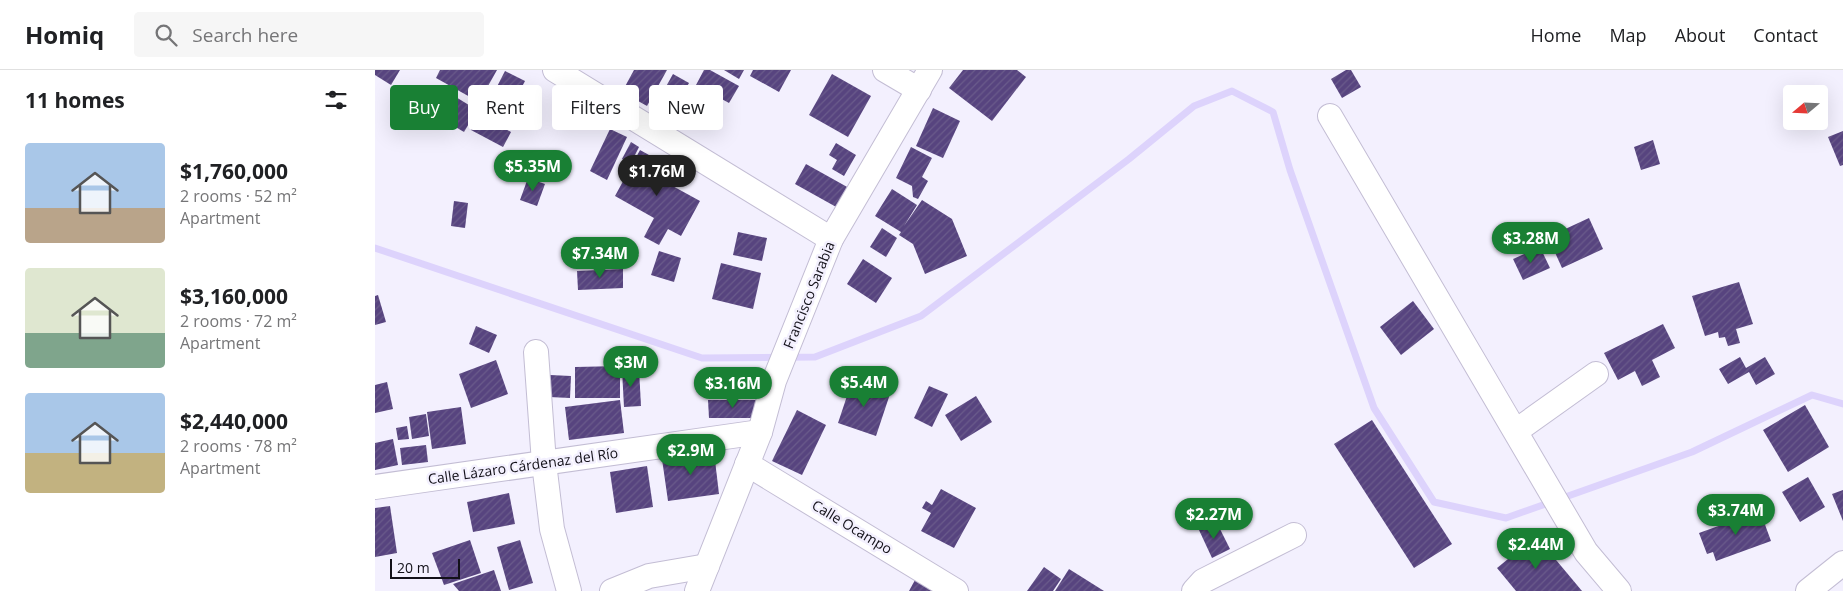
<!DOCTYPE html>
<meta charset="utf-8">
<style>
:root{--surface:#fff;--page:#f6f6f6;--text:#202124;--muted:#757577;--line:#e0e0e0;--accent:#198034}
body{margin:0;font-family:"Open Sans",sans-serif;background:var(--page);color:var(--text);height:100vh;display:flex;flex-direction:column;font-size:19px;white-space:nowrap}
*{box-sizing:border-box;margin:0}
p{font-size:16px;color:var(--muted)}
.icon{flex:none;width:28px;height:28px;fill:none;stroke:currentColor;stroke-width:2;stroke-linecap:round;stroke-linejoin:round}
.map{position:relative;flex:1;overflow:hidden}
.drawer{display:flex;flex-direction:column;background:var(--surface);width:375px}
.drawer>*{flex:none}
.top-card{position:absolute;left:15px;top:15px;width:475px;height:45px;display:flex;gap:10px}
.needle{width:32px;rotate:251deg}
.fabs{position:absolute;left:1408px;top:15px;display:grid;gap:10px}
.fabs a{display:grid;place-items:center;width:45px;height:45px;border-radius:5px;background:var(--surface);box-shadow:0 5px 20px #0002;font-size:25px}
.scale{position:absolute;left:15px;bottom:12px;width:70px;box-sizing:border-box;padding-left:5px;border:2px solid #131119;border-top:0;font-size:14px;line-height:18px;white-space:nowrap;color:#131119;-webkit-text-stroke:4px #f3f0fe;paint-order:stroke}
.price{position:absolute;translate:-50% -42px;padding:0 11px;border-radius:18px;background:var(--accent);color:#fff;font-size:16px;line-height:32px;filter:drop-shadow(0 1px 2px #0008)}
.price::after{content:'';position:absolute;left:50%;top:30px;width:15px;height:11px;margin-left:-8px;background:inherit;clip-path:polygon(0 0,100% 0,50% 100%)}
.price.current{background:#222;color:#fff}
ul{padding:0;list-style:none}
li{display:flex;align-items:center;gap:15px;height:125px;padding:0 25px}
li span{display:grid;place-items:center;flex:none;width:140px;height:100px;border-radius:5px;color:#555}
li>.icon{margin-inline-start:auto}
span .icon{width:60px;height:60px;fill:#fffc;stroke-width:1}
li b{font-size:21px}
h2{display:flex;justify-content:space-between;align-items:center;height:60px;padding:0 25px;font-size:21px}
.chip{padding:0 18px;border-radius:5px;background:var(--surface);box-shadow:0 5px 20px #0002;font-size:18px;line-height:45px}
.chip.current{background:var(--accent);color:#fff}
header{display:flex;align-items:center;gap:30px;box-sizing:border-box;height:70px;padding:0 25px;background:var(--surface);border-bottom:1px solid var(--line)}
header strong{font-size:24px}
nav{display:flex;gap:28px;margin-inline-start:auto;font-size:18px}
.search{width:350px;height:45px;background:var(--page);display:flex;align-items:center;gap:12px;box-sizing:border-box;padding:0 18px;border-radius:5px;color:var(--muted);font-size:19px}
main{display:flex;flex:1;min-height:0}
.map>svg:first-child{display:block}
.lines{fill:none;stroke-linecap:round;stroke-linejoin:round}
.stream{stroke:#ddd3fc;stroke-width:7}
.building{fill:url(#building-hatch)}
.street-casing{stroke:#c3bdd4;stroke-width:26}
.street{stroke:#fff;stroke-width:24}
.labels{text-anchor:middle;stroke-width:5;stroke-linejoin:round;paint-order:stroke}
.street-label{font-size:14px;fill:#131119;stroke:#f3f0fe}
</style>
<header>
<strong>Homiq</strong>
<div class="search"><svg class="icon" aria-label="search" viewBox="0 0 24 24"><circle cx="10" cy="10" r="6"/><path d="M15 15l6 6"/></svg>Search here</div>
<nav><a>Home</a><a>Map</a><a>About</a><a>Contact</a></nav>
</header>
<main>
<section class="drawer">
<h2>11 homes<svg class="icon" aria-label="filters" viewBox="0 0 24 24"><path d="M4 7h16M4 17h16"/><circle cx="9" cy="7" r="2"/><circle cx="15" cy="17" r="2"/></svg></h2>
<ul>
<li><span style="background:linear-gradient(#a9c7e8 65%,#b9a48a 0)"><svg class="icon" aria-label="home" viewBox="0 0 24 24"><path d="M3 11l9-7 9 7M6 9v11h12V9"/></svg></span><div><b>$1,760,000</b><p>2 rooms · 52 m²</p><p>Apartment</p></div></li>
<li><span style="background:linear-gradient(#dfe7d0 65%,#7fa58c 0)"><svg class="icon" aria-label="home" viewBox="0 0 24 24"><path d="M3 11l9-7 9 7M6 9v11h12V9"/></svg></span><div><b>$3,160,000</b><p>2 rooms · 72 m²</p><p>Apartment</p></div></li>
<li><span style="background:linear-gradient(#a9c7e8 60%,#c2b280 0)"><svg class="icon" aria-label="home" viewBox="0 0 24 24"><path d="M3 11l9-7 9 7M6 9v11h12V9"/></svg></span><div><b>$2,440,000</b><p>2 rooms · 78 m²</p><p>Apartment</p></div></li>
</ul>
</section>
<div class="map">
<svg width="1468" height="521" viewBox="0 0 1468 521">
<defs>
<pattern id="building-hatch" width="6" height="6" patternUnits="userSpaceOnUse" patternTransform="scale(1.25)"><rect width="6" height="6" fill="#57447f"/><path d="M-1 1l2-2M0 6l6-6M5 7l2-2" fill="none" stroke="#6a5b8b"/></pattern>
</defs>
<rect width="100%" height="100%" fill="#f3f0fe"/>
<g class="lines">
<path class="stream" d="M0,178L327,288L440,287L546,246L754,89L819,36L857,21L898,42L915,100L999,338L1059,432L1131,448L1317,382L1437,325L1468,334"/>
</g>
<g class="building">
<path d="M0,0H25L16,15L0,5Z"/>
<path d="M65,0H122L104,32L61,8Z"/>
<path d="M259,0H292L272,36L247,22Z"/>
<path d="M329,0H335L364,16L354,33L321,15Z"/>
<path d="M349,0H369L364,9Z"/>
<path d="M378,0H416L404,22L375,6Z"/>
<path d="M588,0H642L651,7L617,51L574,18Z"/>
<path d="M971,0H976L986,17L967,28L956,9Z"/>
<path d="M130,1L150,11L130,49L110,40Z"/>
<path d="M298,4L314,13L298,40L283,31Z"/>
<path d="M457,4L496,26L473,67L434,45Z"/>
<path d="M71,21L102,40L89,62L57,43Z"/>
<path d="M558,38L585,51L568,88L541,76Z"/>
<path d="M105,45L136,62L128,77L96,60Z"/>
<path d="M235,59L252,67L232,110L215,101Z"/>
<path d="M1468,61V95L1465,96L1453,67Z"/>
<path d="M1278,70L1285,94L1266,100L1259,77Z"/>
<path d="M256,72L264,77L256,93L247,89Z"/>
<path d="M461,73L481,85L469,106L457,99L462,90L454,85Z"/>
<path d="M536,77L557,88L547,107L553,111L543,129L538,127L537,116L521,108Z"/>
<path d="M265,80L301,100L294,114L325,131L306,166L293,159L284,175L269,167L279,148L240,126Z"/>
<path d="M431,94L474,118L463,138L420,114Z"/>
<path d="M153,108L170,114L162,136L145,130Z"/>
<path d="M517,119L542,135L529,156L547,130L577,149L592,186L550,204L538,174L524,165L526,162L500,146Z"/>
<path d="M79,131L93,133L90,158L76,156Z"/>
<path d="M1214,148L1228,179L1187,198L1173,167Z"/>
<path d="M507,158L522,168L511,187L495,177Z"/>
<path d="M363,162L392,168L387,191L358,185Z"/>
<path d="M1165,177L1175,198L1148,210L1138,189Z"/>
<path d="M284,181L306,188L299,212L276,205Z"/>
<path d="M488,189L517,208L501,233L472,214Z"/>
<path d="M346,193L386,203L378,239L337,229Z"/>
<path d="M248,199V218L203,220L202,201Z"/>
<path d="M1364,212L1378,254L1361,259L1365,273L1353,276L1350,267L1344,268L1343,262L1330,266L1317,226Z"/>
<path d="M3,225L11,252L0,255V226Z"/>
<path d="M1038,231L1059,259L1026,285L1005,257Z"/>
<path d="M1288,254L1300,278L1277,290L1285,307L1267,316L1260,301L1243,310L1229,283Z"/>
<path d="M101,256L122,265L114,283L94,274Z"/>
<path d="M1365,287L1371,298L1390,287L1400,304L1381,315L1374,302L1353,314L1344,299Z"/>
<path d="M121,290L133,324L96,338L84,304Z"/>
<path d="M245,296V328H200V297Z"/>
<path d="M264,299L266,336L249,337L247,300Z"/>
<path d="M352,300L353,325L334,327L333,301Z"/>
<path d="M175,305L196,306L195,328L174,327Z"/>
<path d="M477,311L515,324L501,366L463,353Z"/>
<path d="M12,312L18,339L0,343V315Z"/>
<path d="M554,316L573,324L557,357L539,348Z"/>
<path d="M601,326L617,352L586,371L570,345Z"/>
<path d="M245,330L249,363L194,370L190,337Z"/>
<path d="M333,330H383V348H334Z"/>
<path d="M1430,335L1454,377L1413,402L1388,360Z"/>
<path d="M86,337L91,374L57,379L52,342Z"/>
<path d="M422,340L451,355L427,405L397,391Z"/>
<path d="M51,344L54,366L37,369L34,347Z"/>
<path d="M997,350L1077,474L1039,498L959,374Z"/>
<path d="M32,356L34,369L23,370L21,358Z"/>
<path d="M18,369L23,395L0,400V373Z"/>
<path d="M51,375L53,392L27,395L25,378Z"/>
<path d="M339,382L344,424L293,431L287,389Z"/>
<path d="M272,396L278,437L241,443L235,402Z"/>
<path d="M1433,407L1450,437L1425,452L1407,422Z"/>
<path d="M566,419L601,438L579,478L546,461L556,443L547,438L551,431L557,435Z"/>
<path d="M1468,420V451L1457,424Z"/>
<path d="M134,423L140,454L98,462L92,432Z"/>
<path d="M15,436L22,483L0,487V438Z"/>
<path d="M1385,441L1396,471L1341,491L1338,482L1332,484L1324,463Z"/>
<path d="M841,451L855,479L837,488L824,460Z"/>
<path d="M1161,466L1207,521H1141L1122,498Z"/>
<path d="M95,470L106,503L69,515L57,483Z"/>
<path d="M145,470L158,513L134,520L122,477Z"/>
<path d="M669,497L686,509L678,521H652Z"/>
<path d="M694,499L729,521H680Z"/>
<path d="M119,500L126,521H84L78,514Z"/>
<path d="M540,510L559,521H534Z"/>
</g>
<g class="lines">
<g class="street-casing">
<g id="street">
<path d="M180,0L456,169"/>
<path d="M510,0L544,20"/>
<path d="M955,46L1211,482L1244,521"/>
<path d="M161,282L169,393L177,459L194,521"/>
<path d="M1141,361L1221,304"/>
<path d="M372,394L581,521"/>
<path d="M0,417L385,362"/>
<path d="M237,521L274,506L332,496"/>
<path d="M322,521L385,362L399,311L456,169L555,0"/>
<path d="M819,521L828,511L919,465"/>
<path d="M1433,521L1468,493"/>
</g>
</g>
<use href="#street" class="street"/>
</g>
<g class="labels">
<g class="street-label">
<text transform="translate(434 225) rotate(-68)" y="5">Francisco Sarabia</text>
<text transform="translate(148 396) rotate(-8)" y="5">Calle Lázaro Cárdenaz del Río</text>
<text transform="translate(477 457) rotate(31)" y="5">Calle Ocampo</text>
</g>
</g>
</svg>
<div class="fabs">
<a><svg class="needle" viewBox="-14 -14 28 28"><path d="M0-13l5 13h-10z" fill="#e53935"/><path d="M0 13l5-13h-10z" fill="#757577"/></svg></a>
</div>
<div class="scale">20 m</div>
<b class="price" style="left:158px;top:122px">$5.35M</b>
<b class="price current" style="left:282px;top:127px">$1.76M</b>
<b class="price" style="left:1156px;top:194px">$3.28M</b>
<b class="price" style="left:225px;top:209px">$7.34M</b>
<b class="price" style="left:256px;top:318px">$3M</b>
<b class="price" style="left:489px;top:338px">$5.4M</b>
<b class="price" style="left:358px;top:339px">$3.16M</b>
<b class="price" style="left:316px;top:406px">$2.9M</b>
<b class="price" style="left:1361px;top:466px">$3.74M</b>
<b class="price" style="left:839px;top:470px">$2.27M</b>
<b class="price" style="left:1161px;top:500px">$2.44M</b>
<div class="top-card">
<a class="chip current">Buy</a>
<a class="chip">Rent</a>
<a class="chip">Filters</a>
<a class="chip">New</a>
</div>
</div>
</main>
